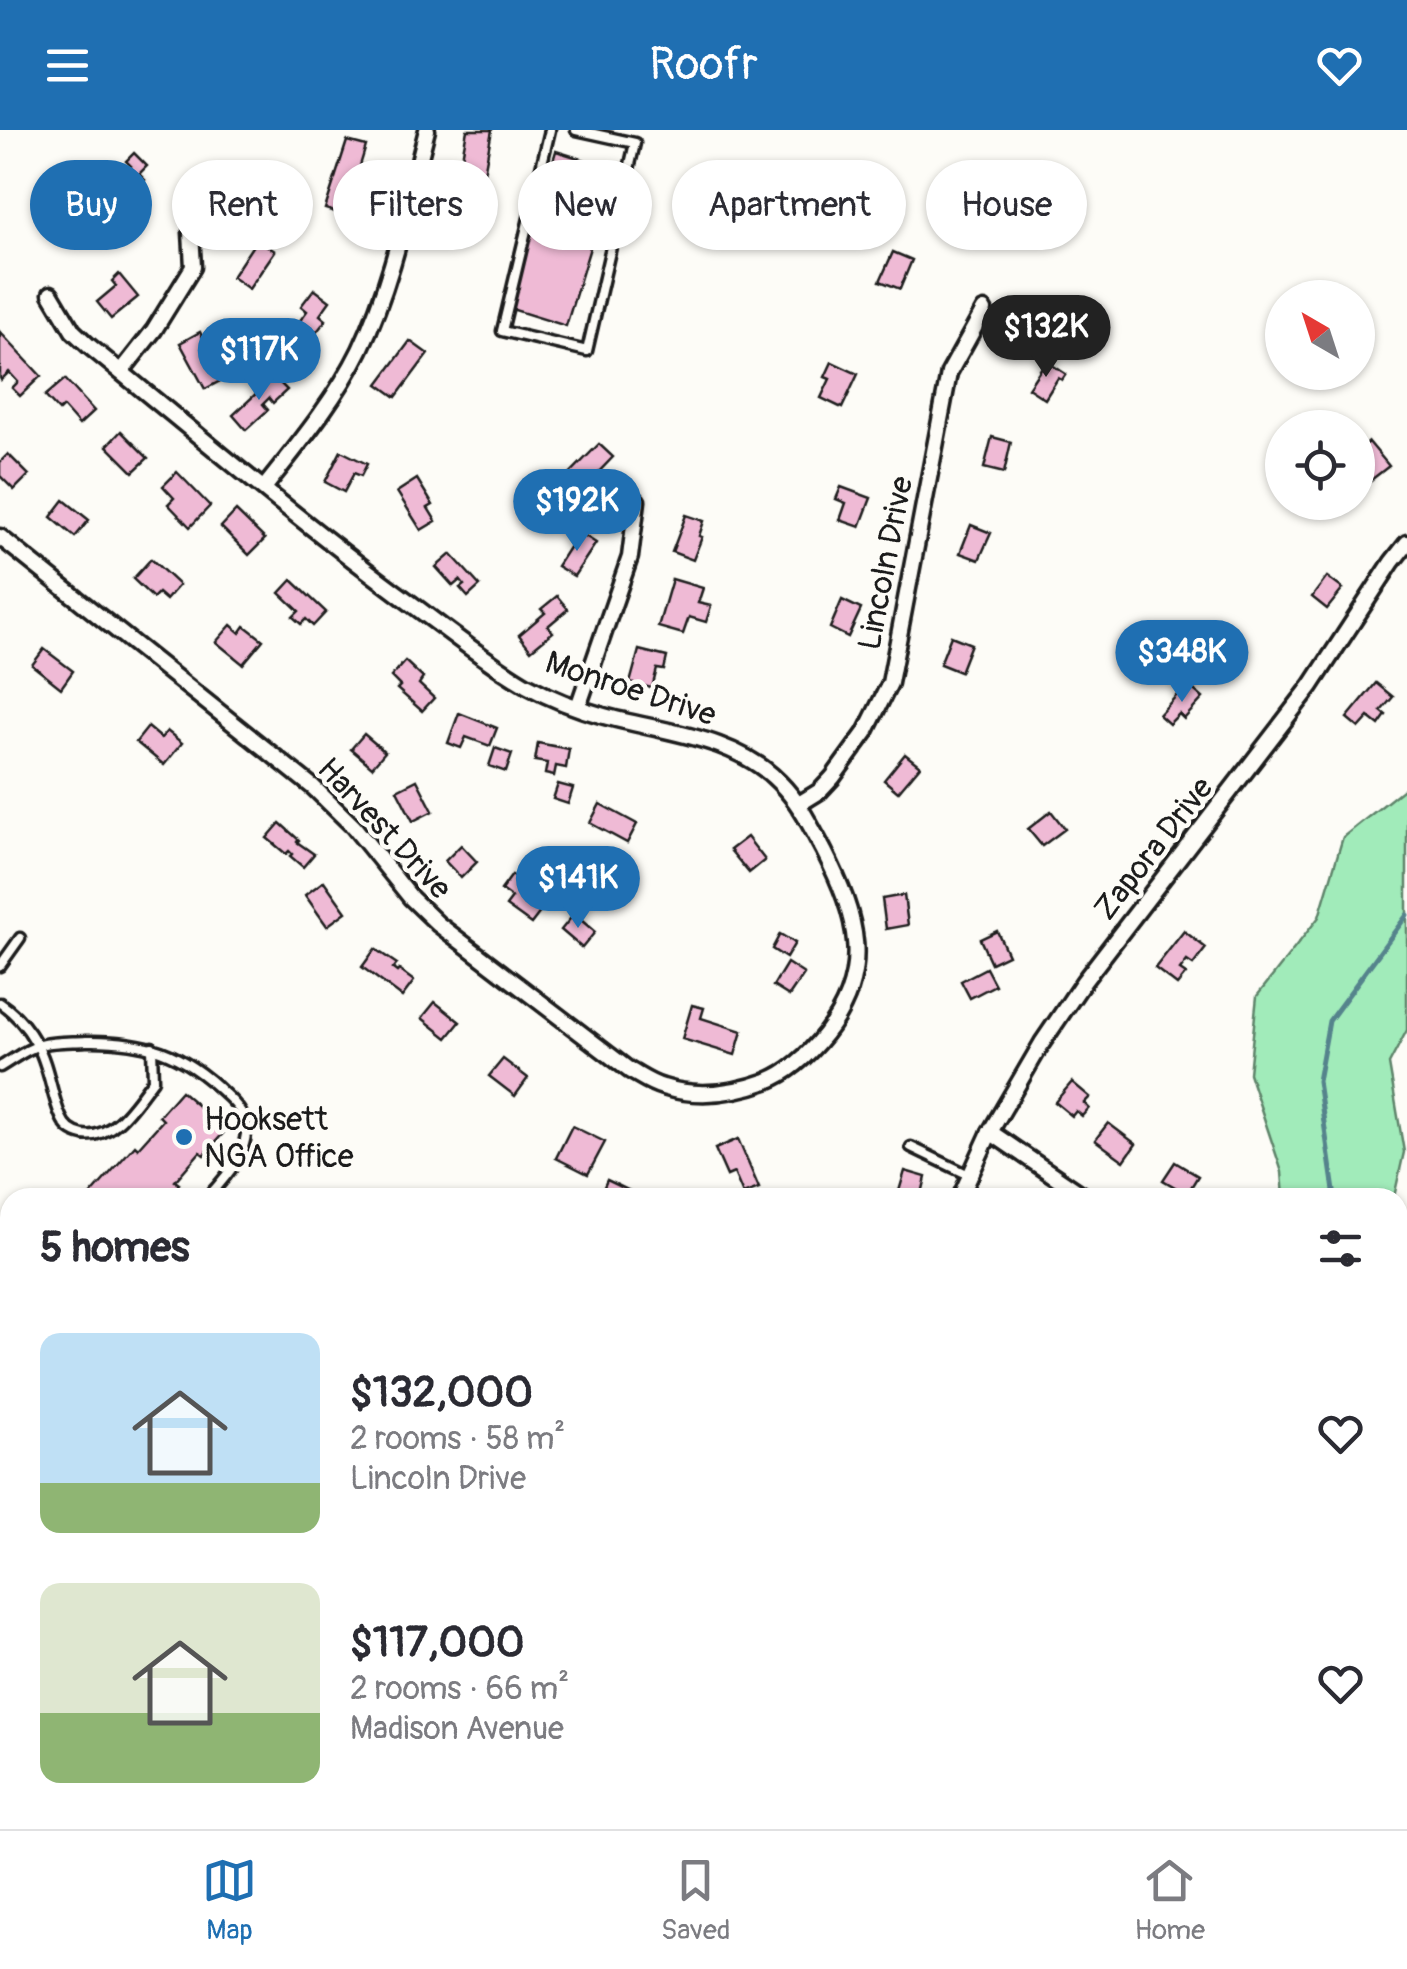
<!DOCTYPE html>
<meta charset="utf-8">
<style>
:root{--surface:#fff;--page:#f7f7f7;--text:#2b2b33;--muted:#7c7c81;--line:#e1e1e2;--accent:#1f6fb2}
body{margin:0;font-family:Pangolin,sans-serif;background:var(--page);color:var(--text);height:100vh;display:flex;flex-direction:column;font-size:38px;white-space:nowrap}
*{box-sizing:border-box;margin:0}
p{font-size:32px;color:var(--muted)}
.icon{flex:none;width:55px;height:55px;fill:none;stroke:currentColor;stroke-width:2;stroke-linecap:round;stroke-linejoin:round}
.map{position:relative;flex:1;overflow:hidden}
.panel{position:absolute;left:0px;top:1058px;width:1408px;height:642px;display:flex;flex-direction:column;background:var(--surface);border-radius:30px 30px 0 0;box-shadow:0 2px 8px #0004}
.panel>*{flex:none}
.top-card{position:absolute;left:30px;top:30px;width:1348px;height:90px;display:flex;gap:20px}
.needle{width:65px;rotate:321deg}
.fabs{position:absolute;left:1265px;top:150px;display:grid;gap:20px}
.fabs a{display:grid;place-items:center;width:110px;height:110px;border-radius:50%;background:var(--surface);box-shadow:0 2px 8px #0004;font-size:50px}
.price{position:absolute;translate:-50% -85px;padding:0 22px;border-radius:35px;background:var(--accent);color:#fff;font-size:32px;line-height:65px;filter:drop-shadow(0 2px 5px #0008)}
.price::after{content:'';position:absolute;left:50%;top:60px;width:30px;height:22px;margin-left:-15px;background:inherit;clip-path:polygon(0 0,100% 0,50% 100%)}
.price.active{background:#222;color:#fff}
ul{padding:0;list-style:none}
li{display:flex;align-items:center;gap:30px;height:250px;padding:0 40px}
li span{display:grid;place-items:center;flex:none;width:280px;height:200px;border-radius:20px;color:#555}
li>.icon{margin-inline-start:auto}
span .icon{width:120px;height:120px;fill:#fffc;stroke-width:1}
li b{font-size:42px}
h2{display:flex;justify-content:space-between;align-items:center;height:120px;padding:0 40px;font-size:42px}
.chip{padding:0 35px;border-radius:45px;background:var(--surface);box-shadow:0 2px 8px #0004;font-size:35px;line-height:90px}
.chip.active{background:var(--accent);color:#fff}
header{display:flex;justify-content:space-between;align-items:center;height:130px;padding:0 40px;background:var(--accent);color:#fff;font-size:45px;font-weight:600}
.dock{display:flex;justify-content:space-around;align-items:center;height:140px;border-top:2px solid var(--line);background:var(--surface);font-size:28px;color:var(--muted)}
.dock a{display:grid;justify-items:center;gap:5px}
.dock .active{color:var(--accent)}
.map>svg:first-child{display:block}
.green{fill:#a1ebba;stroke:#5e846b;stroke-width:2.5}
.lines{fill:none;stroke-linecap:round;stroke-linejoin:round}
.stream{stroke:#54838c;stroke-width:5}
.building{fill:#efbad5;stroke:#1c1c1c;stroke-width:2.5}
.service-casing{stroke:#1c1c1c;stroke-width:15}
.minor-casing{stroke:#1c1c1c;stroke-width:21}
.secondary-casing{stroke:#1c1c1c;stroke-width:28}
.primary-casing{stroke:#1c1c1c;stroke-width:30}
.service{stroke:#fdfcf7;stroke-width:8}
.minor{stroke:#fdfcf7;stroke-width:14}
.secondary{stroke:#fdfcf7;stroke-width:20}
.primary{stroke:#fdfcf7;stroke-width:22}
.poi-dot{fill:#1f6fb2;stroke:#fdfcf7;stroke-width:4}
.labels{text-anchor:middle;stroke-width:9;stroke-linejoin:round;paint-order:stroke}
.street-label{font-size:32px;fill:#1c1c1c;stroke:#fdfcf7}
.poi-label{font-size:32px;fill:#1c1c1c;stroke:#fdfcf7;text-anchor:start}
</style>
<header><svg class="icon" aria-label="menu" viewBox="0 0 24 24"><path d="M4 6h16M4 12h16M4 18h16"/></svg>Roofr<svg class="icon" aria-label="heart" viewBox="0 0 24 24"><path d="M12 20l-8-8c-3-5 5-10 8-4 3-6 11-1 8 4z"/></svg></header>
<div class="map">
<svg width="1407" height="1699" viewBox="0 0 1407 1699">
<rect width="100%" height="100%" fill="#fdfcf7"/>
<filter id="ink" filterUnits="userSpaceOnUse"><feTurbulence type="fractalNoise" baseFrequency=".01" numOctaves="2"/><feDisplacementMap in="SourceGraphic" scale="20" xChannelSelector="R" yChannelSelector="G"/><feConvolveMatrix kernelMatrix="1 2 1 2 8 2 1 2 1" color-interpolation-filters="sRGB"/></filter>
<g filter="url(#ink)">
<path class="green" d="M1407,656V900L1389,934L1404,1022L1394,1067H1284L1282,1042L1249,943L1257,866L1319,787L1343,707Z"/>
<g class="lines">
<g class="stream">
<path d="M1335,1068L1318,951L1329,891L1407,785"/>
<path d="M1128,1699L1138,1690"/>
</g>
</g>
<g class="building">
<path d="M467,0H492L480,65L456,60Z"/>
<path d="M347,11L366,16L345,85L325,79Z"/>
<path d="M556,21L614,39L566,196L508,178Z"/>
<path d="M134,23L147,36L139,44L145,50L125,70L111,55L131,36L126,31Z"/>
<path d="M61,59L72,72L81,65L87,72L80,78L96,96L80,110L47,72Z"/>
<path d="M257,109L275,121L249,159L232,147Z"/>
<path d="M893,122L912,130L900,159L880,151Z"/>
<path d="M119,144L138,167L111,189L97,172L116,156L112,151Z"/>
<path d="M314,159L330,171L320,185L326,190L312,208L296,196L307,181L301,176Z"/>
<path d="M0,202L41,246L20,266L12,258L18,252L9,242L1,250L0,248Z"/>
<path d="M200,202L224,249L205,259L180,213Z"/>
<path d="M410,211L428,224L396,267L378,254Z"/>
<path d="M1046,231L1066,244L1062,250L1058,248L1045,269L1028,258Z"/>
<path d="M832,232L858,244L842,278L821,268L830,249L825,247Z"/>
<path d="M274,247L287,260L273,273L269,268L263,274L268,280L246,300L233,285Z"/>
<path d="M65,249L94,281L79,295L63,277L59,281L45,266Z"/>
<path d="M121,301L148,328L133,342L107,316Z"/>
<path d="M992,307L1011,312L1004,343L984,338Z"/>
<path d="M1369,312L1389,336L1362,357L1358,351V321Z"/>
<path d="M599,314L613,327L569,373L555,359Z"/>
<path d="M341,321L367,334L361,346L354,343L344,362L325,352Z"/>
<path d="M8,324L29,345L14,360L0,346V332Z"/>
<path d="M177,342L210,376L190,397L168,374L174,368L163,356Z"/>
<path d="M417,349L433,375L428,378L436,391L421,400L397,362Z"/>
<path d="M841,357L871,368L860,397L840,390L846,373L836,369Z"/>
<path d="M64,370L89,390L75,407L51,387Z"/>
<path d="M236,381L265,409L249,425L221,397Z"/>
<path d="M686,385L704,391L699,406L702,407L693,430L672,422Z"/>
<path d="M971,395L991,403L979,430L960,423Z"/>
<path d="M579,402L596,413L574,446L557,436Z"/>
<path d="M451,424L480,456L468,467L460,458L464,455L460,450L453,456L436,437Z"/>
<path d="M151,429L179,455L166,470L158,463L153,468L133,449Z"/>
<path d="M1327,447L1343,459L1327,479L1312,467Z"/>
<path d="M672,449L703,458L698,473L711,476L706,492L689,487L683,504L658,497Z"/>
<path d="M292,450L326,482L313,496L306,489L301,494L293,487L299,481L280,463Z"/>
<path d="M557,466L568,479L548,496L553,502L531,520L519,505L545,483L541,479Z"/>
<path d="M842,470L861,479L848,507L830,498Z"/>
<path d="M231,495L240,503L245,496L263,510L243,534L216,512Z"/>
<path d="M951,506L971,514L960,542L940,534Z"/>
<path d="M44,519L73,541L61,558L32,535Z"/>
<path d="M639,520L667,527L664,540L657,539L652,558L630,553Z"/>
<path d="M405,531L423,548L419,554L434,568L422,581L397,559L400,556L391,547Z"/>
<path d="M1376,553L1393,567L1381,581L1386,585L1379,595L1369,587L1359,598L1347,588Z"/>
<path d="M1187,554L1203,568L1184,589L1179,584L1169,594L1159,585Z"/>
<path d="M459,583L497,598L490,616L466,607L461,618L448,613Z"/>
<path d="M148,597L161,608L167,601L182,613L164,635L136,612Z"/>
<path d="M364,604L385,622L372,637L351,619Z"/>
<path d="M538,613L569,619L566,638L556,636L554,646L545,644L547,633L535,631Z"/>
<path d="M495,618L512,624L506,642L489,636Z"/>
<path d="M905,624L920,636L898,662L884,650Z"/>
<path d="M417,650L433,681L413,691L397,660Z"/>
<path d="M558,654L573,658L568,674L553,669Z"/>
<path d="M600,674L637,694L627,713L590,693Z"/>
<path d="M1051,681L1065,699L1042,716L1028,699Z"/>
<path d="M280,693L299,710L297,712L314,724L303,737L290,726L292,724L289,721L286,724L267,708Z"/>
<path d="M747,707L765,730L749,743L730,720Z"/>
<path d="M461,715L477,732L461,748L445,731Z"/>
<path d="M512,745L535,761L530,767L544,777L531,794L506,776L512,768L501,760Z"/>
<path d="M324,751L346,782L327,796L305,765Z"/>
<path d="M904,765L908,795L886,799L882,769Z"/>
<path d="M574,784L595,802L582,818L561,800Z"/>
<path d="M997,801L1008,825L991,833L980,809Z"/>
<path d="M1184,801L1206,818L1193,835L1187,831L1180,840L1186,844L1177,855L1155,838Z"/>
<path d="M780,804L795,813L786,828L772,819Z"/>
<path d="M375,819L397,834L393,839L397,842L399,840L414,851L402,867L362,837Z"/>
<path d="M787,833L804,844L789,866L773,856Z"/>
<path d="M986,838L995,855L970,868L961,851Z"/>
<path d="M435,872L460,892L447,908L422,888Z"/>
<path d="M692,875L704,878L701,888L742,901L735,925L682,909Z"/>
<path d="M503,929L528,948L515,966L489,946Z"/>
<path d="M1072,952L1090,967L1084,973L1089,978L1082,986L1076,981L1072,986L1055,972Z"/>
<path d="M181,961L226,1000L204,1025L200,1022L175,1051L179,1054L167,1068H88L135,1015L138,1018L163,990L159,986Z"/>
<path d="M1108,993L1136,1014L1124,1031L1095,1010Z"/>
<path d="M572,996L605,1012L588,1044L556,1028Z"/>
<path d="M738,1009L759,1058L743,1064L734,1043L727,1046L715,1019Z"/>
<path d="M1175,1032L1198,1046L1187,1064L1163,1050Z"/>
<path d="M905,1041L926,1047L921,1068H897Z"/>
<path d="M607,1050L634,1063L631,1068H599Z"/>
<path d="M251,1690H341L345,1695L350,1690H421L412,1699H260Z"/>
</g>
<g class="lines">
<g class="service-casing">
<g id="service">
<path d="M550,0L502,201L587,221L635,13L576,0"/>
<path d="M0,836L20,808"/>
<path d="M0,873C15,883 27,897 36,913C49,935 51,964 61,987C65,997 73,1003 83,1005C114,1010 137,970 153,950L152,917"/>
<path d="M0,937C12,930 26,919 40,915C55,911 71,912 86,911C145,910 182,922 225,964C234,972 244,983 246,995C249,1023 224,1049 207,1068"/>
<path d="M911,1017L969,1045"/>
<path d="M230,1699L233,1690"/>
<path d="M447,1699L458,1690"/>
</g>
</g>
<g class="minor-casing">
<g id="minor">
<path d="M121,242L154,200L193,137L191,102"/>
<path d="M264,358C298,315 336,269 360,220C393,151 408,73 427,0"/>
<path d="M0,407L313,657L353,696L411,768L438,794L629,940C640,946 651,954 663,957C697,968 734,963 767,951C790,942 810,923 825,904C874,842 857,786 824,721C810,695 800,673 779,652C734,606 662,602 604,586C578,579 550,568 526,555C485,531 447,500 409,472C299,391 195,302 89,216L73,201L51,164"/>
<path d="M578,577L630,427L637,371"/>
<path d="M799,674L820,661L833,647L865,603L890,553L949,243L984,180"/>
<path d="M990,1002L1087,1068"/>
<path d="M960,1068L990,1002L1042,913L1084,851L1311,556L1392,432L1407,413"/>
<path d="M1398,1263L1407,1268"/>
<path d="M144,1699L153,1690"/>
</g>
</g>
<g class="secondary-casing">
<g id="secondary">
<path d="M1307,1690L1317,1699"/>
<path d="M956,1699L967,1690"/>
</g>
</g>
<g class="primary-casing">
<g id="primary">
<path d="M0,1286L10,1293"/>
<path d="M706,1690L726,1699"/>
</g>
</g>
<use href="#service" class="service"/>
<use href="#minor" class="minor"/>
<use href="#secondary" class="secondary"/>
<use href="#primary" class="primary"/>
</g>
</g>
<circle class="poi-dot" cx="184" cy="1007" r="10"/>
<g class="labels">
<g class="street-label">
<text transform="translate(885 433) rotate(-79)" y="11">Lincoln Drive</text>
<text transform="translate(631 558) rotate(18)" y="11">Monroe Drive</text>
<text transform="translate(385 698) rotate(47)" y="11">Harvest Drive</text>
<text transform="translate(1153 718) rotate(-52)" y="11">Zapora Drive</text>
</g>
<g class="poi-label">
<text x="204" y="1000">Hooksett<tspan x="204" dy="37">NGA Office</tspan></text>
</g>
</g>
</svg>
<div class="fabs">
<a><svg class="needle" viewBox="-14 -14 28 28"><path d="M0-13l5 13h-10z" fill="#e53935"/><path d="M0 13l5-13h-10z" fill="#7c7c81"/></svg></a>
<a><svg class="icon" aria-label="locate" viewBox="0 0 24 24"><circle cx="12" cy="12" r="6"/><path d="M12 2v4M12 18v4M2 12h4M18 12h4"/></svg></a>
</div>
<b class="price active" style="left:1046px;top:250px">$132K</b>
<b class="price" style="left:259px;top:273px">$117K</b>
<b class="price" style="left:577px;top:424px">$192K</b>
<b class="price" style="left:1182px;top:575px">$348K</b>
<b class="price" style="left:578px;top:801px">$141K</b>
<div class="top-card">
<a class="chip active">Buy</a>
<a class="chip">Rent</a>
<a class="chip">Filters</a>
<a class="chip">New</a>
<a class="chip">Apartment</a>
<a class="chip">House</a>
</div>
<section class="panel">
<h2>5 homes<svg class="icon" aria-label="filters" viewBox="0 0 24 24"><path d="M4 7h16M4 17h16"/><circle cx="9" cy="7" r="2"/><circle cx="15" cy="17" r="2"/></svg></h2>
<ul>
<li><span style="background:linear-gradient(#bfe0f5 75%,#8fb573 0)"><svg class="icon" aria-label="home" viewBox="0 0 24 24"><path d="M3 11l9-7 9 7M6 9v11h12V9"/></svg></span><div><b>$132,000</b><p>2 rooms · 58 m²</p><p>Lincoln Drive</p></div><svg class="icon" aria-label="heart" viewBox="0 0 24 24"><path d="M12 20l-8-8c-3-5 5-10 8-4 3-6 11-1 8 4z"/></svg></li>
<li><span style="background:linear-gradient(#dfe7d0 65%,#8fb573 0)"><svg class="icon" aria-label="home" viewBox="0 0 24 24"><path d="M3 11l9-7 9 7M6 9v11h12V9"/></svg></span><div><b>$117,000</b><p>2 rooms · 66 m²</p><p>Madison Avenue</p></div><svg class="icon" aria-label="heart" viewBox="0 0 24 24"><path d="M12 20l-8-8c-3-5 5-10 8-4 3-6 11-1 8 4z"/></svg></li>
</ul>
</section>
</div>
<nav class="dock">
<a class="active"><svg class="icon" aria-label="map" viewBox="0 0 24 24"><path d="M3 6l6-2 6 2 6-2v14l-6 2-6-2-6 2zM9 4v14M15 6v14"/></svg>Map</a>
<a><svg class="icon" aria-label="saved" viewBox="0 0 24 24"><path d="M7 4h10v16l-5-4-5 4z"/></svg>Saved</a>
<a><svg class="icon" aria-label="home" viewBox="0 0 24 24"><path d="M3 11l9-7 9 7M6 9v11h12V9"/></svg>Home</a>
</nav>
